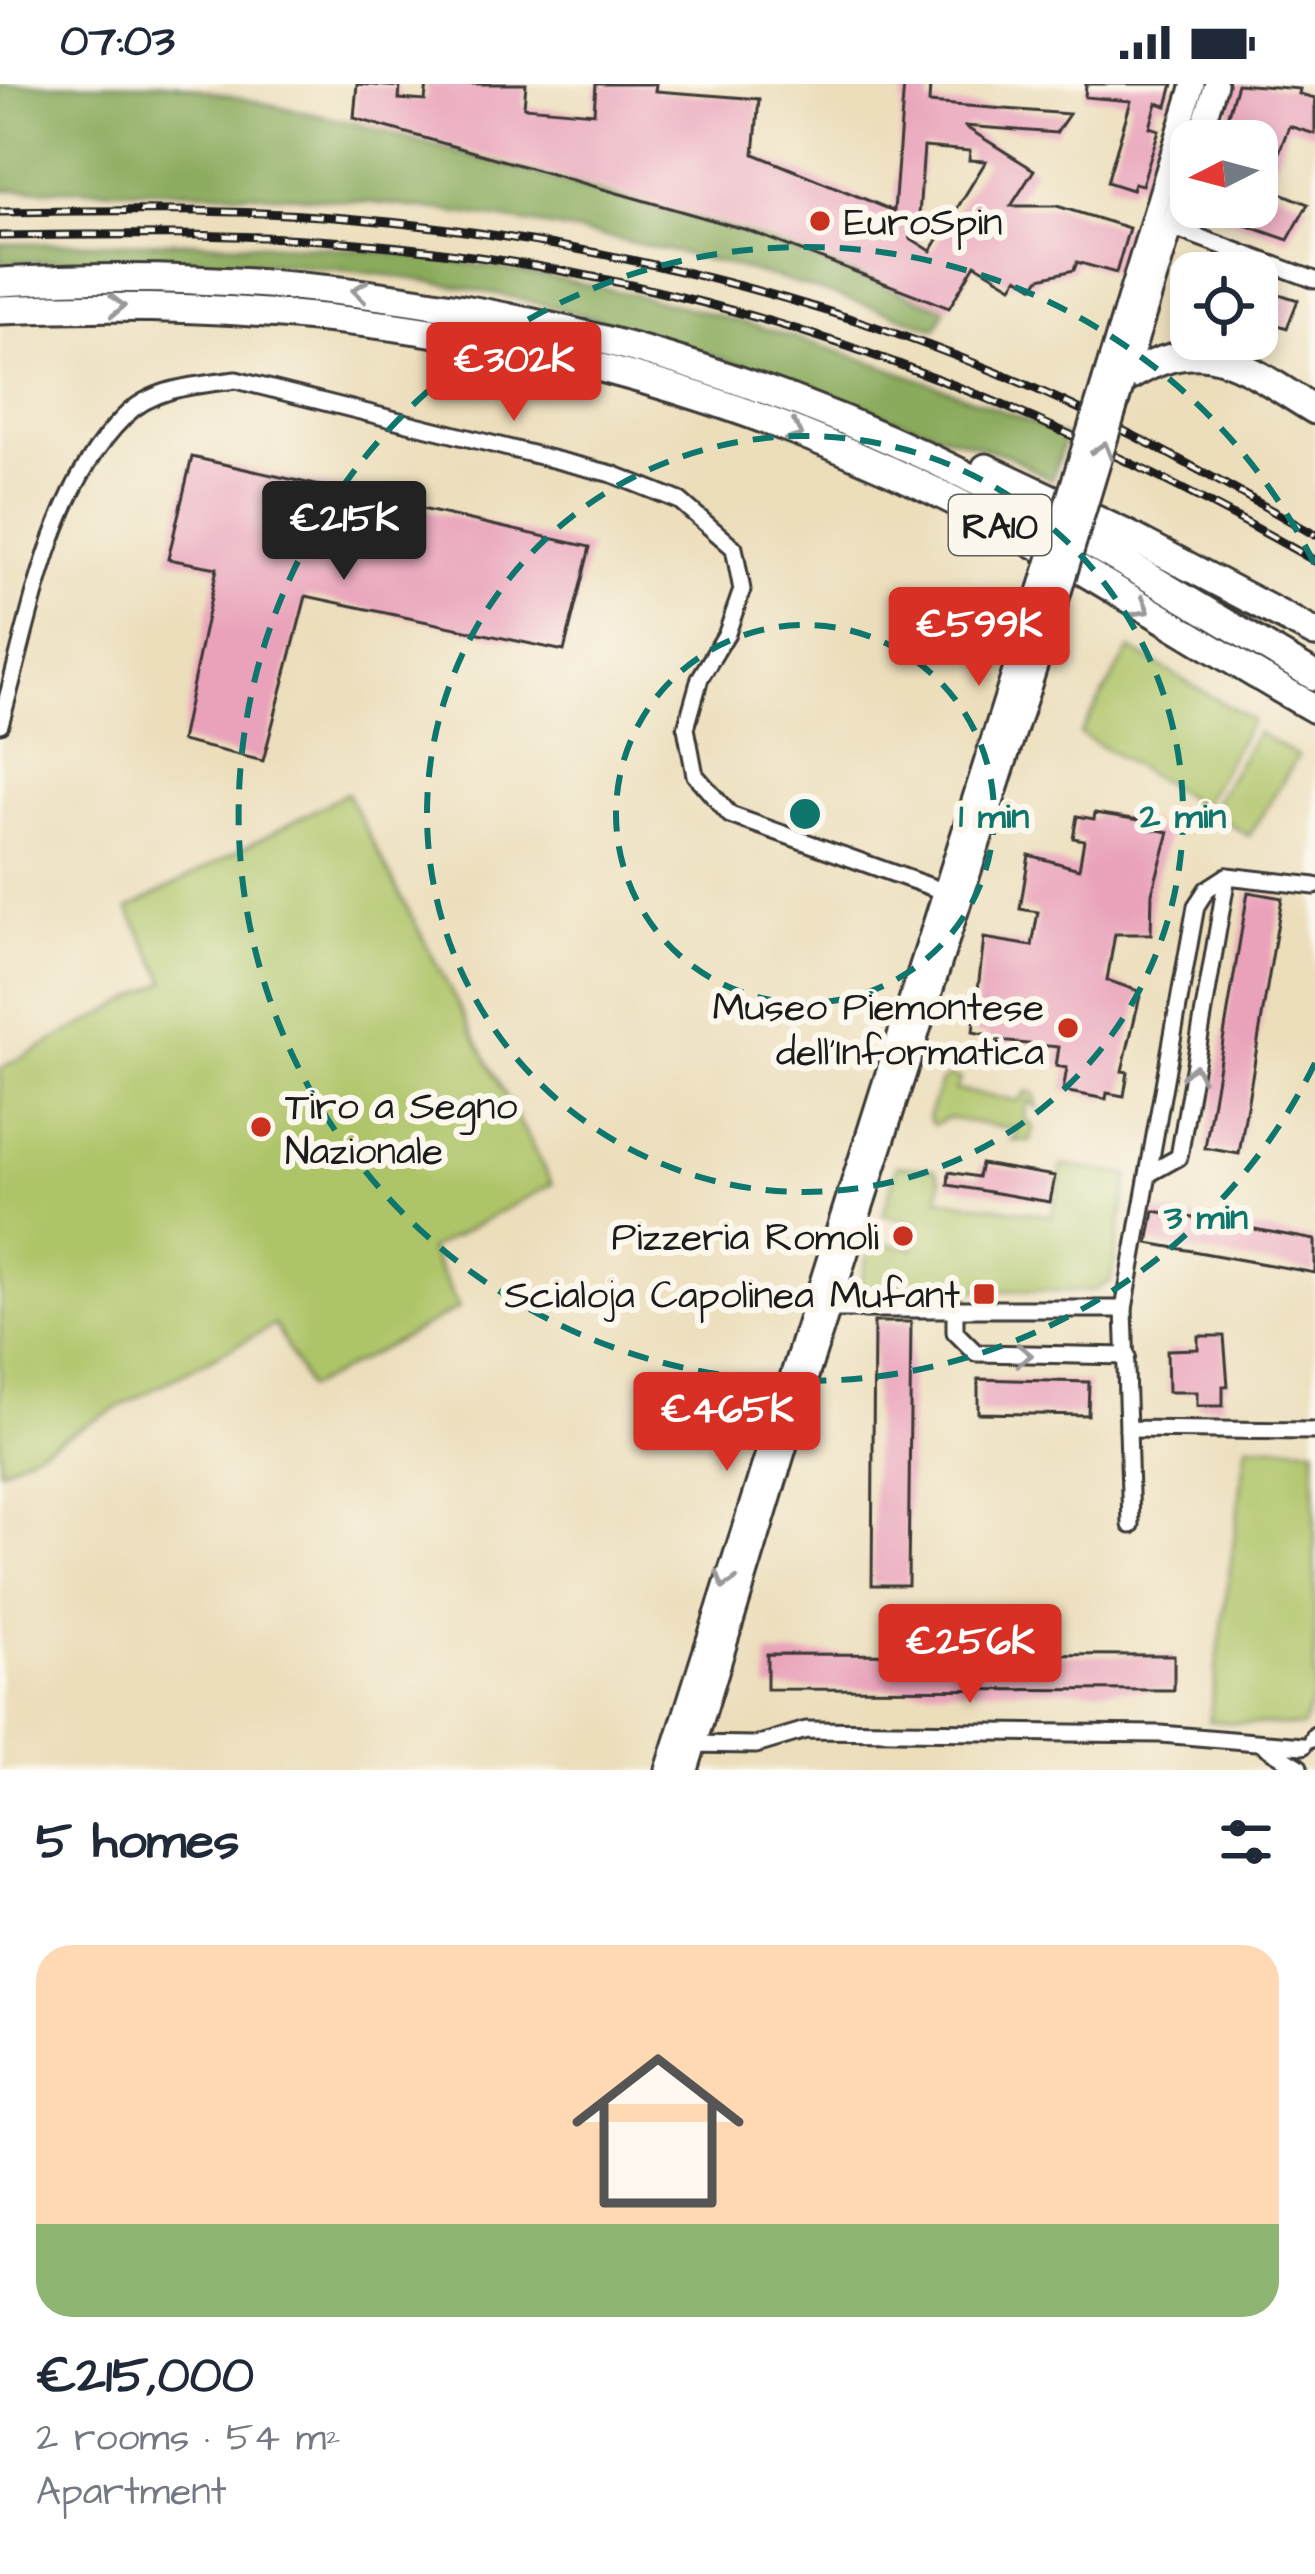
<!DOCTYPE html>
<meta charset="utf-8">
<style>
:root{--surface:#fff;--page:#f6f6f7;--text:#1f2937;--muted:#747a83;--accent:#d93025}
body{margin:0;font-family:"Architects Daughter",sans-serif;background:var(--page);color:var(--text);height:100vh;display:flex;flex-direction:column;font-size:45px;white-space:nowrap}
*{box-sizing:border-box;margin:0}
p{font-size:39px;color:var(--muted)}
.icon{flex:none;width:66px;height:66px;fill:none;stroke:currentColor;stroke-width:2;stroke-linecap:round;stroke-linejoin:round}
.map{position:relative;height:1686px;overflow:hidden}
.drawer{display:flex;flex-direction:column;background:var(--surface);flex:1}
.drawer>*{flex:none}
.needle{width:78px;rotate:264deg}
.tools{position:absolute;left:1170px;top:36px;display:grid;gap:24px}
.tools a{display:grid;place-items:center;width:108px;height:108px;border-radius:24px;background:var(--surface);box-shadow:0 6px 18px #0003;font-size:60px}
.price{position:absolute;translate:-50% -102px;padding:0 27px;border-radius:12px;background:var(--accent);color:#fff;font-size:39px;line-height:78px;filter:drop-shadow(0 3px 6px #0008)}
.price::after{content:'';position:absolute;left:50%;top:72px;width:36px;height:27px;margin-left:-18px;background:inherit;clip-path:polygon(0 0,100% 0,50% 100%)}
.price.active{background:#222;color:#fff}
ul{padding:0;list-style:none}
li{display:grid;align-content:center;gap:24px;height:636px;padding:0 36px}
li span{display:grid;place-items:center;height:372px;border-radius:36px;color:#555}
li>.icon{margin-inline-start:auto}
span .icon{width:216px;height:216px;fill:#fffc;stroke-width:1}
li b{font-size:51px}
h2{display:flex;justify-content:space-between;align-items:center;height:144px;padding:0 36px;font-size:51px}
.status{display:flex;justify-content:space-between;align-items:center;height:84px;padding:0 60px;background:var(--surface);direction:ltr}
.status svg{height:33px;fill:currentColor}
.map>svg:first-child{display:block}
.green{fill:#aec468;stroke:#657042;stroke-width:3}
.forest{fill:#8aaa5c;stroke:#53633c;stroke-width:3}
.building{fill:#e9a2ba;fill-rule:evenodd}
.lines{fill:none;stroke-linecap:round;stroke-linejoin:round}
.street-casing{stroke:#3b3934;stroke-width:21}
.secondary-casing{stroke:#3b3934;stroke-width:27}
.highway-casing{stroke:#3b3934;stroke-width:33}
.street{stroke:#fff;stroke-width:15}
.secondary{stroke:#fff;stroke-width:21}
.highway{stroke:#fff;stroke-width:27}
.rail-casing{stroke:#1c1c1c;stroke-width:9}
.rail{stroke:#fbf7ec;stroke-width:4.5;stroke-dasharray:14;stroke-linecap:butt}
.secondary-bridge-casing{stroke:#3b3934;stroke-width:27;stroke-linecap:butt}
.secondary-bridge{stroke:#fff;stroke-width:21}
.oneway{stroke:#999}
.ring{fill:none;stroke:#0f766e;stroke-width:6;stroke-dasharray:21 15}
.poi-dot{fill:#c8321e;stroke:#fbf7ec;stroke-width:4.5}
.labels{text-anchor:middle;stroke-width:12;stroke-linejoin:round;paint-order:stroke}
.shield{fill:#fbf7ec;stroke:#5f5e5a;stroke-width:3}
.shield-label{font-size:36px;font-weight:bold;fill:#1c1c1c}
.poi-label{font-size:39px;fill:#1c1c1c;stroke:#fbf7ec;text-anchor:end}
.centre{fill:#0f766e;stroke:#fbf7ec;stroke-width:6}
.ring-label{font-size:36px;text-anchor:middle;font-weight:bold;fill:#0f766e;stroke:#fbf7ec;stroke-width:12;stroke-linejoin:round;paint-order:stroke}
</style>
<div class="status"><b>07:03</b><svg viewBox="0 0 49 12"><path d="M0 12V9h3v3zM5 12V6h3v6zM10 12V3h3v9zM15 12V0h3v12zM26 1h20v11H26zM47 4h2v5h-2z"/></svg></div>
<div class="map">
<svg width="1315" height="1686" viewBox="0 0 1315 1686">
<rect width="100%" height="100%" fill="#fbf7ec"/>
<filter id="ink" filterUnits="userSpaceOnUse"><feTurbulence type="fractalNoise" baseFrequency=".00833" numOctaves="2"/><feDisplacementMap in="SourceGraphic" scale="24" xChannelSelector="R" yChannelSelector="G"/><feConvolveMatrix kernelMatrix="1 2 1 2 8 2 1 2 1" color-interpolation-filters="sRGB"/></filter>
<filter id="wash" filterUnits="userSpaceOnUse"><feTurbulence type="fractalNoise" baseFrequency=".004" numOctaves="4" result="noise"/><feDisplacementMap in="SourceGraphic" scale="48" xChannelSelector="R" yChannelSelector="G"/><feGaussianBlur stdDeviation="2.7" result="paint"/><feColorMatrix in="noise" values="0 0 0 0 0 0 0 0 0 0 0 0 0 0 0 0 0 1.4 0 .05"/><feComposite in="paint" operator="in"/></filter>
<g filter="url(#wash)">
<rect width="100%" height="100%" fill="#ecdebb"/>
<g class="green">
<path d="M1130,565L1252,636L1202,722L1080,650Z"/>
<path d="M1257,648L1298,672L1249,752L1209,728Z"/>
<path d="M347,709L552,1100L429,1166L459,1224L308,1304L275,1241L0,1386V985L166,897L128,825Z"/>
<path d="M950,992L960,995L955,1006L1018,1017L1027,1007L1035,1010L1038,1024L1028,1017L1024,1034L1034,1044L1030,1057H1012L1019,1046L947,1034L933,1041L928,1033L941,997Z"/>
<path d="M897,1081L935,1085L941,1096L939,1114L1052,1132L1062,1081L1129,1091L1111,1197L1092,1207L859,1205L871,1157L914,1165L919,1139L883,1131Z"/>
<path d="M1247,1361L1315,1363V1611L1302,1643L1209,1637Z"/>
</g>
<g class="forest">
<path d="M0,0H176L354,39L747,150L945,225L936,245C622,132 332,100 0,106Z"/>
<path d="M188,158C248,161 310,160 370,167C611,192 843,257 1065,353L1052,396L1007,371C835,319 668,246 492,209C330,176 165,171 0,179V160Z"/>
</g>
<g id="blocks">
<g class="building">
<path d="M357,0L400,3L399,15L425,17L427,0H526L524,23L594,29L596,0H656L655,7L759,15L754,70L894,127L904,0H930L929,19L1069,30L1056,49L964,42L1034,86L1011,122H1057L1129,144L1116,189L1077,178L1074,186L1040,194L1034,203L1018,193L1012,202L975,180L949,224L747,146L354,34ZM924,63L970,67L969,76L986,77L931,167L910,154L919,131Z"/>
<path d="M1086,0H1173L1167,22L1157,19L1150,43L1159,46L1142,101L1134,99L1132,106L1107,98L1131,17L1085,13Z"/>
<path d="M1237,0L1300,5L1299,10L1315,14V50L1289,42L1266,103L1308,120L1288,156L1199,125L1257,123V57H1220Z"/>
<path d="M1257,203L1298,216L1287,244L1257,234Z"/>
<path d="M192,373L590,463L564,567L306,512L263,677L181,657L217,484L168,475Z"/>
<path d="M1095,729L1153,738L1152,745L1169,748L1152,809L1151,850H1115L1107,896L1141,908L1122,987L1128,988L1124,1012L1107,1009L1106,1015L1063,1007L1067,984L1056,982L1059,963L989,956V951L973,948L984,854L1032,862L1038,828L1020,825L1029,771L1079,785L1084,756L1073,754L1077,732L1094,735Z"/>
<path d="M1248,808L1282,814L1239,1070L1205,1064Z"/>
<path d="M981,1080L1055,1092L1050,1118L948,1101L949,1088L978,1093Z"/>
<path d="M1154,1127L1315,1156V1189L1148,1159Z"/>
<path d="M874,1238H911L908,1501H872Z"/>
<path d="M1198,1252H1224L1228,1302H1223V1322H1197V1308H1168L1167,1266L1198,1265Z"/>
<path d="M978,1295L1089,1298L1088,1331L978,1329Z"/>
<path d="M767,1570L1174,1571V1606L767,1605Z"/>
</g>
</g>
</g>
<g filter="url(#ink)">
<use href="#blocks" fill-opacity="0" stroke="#3b3934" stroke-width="3"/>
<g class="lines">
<g class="street-casing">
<g id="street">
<path d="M1166,141L1315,196"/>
<path d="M0,640C30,540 47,409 124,333C153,303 198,301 236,296L612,390L680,417L734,464L742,506L727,549L700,594L686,644L695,691L730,731L951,810"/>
<path d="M1315,802L1227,792L1207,805L1196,822L1124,1225L1128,1345L1315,1347"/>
<path d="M1152,1088L1179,1073L1227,792"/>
<path d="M821,1225H1124"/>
<path d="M955,1225V1248L976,1269L1127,1272"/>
<path d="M1128,1345L1131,1441"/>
<path d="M1313,1655L1315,1651"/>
<path d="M686,1660L756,1661L806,1646L1161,1650L1303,1662"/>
<path d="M1266,1663L1299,1683"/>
</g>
</g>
<g class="secondary-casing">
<g id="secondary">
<path d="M1198,57L1216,0"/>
<path d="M1104,296L1193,0"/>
<path d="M1123,300L1191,80"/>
<path d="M667,1686L1040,505"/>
<path d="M687,1686L804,1302L1059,511"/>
</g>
</g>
<g class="highway-casing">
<g id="highway">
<path d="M0,198C324,179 642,237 936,377C1066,439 1190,519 1315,592"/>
<path d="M0,226C330,210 637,263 936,408C1067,471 1189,553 1315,625"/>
<path d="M1124,296C1205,243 1243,283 1315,326"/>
<path d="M986,384L1130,452L1315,549"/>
</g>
</g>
<use href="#street" class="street"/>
<use href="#secondary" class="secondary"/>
<use href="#highway" class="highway"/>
<g class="rail-casing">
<g id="rail">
<path d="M0,128C115,126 231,125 346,134C587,154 837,214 1058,315C1145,355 1231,403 1315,451"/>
<path d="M0,152C115,150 231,149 346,158C699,186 1010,302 1315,477"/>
</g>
</g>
<use href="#rail" class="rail"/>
<g class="secondary-bridge-casing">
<g id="secondary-bridge">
<path d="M1040,505L1104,296"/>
<path d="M1059,511L1123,300"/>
</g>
</g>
<use href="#secondary-bridge" class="secondary-bridge"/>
</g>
<defs><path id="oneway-chevron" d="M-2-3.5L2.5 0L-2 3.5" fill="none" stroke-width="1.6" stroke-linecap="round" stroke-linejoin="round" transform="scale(3)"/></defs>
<g class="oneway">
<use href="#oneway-chevron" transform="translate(360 207) rotate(-173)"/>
<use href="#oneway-chevron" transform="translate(117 222) rotate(-1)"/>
<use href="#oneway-chevron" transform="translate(795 348) rotate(22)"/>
<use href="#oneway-chevron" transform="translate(1103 366) rotate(-73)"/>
<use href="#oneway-chevron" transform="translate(1142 524) rotate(30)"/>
<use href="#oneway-chevron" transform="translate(1194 989) rotate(-80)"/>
<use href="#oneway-chevron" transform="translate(1024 1271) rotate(1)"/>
<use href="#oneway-chevron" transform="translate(725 1497) rotate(107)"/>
</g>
</g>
<g class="ring">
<circle cx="805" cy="730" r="189"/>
<circle cx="805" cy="730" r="378"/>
<path d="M1315 979A567 567 0 1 1 1315 481"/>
</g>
<g class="poi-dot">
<circle cx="820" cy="137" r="12"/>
<circle cx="1068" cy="944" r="12"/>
<circle cx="261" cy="1043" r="12"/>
<circle cx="903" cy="1152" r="12"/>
<rect x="972" y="1198" width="24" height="24" rx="6"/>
</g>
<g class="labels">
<rect class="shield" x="949" y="411" width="102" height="60" rx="9"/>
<g class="shield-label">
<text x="1000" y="454">RA10</text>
</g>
<g class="poi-label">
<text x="844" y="151" text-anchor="start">EuroSpin</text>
<text x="1044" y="936">Museo Piemontese<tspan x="1044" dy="45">dell’Informatica</tspan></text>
<text x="285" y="1035" text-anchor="start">Tiro a Segno<tspan x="285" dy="45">Nazionale</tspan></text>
<text x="879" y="1166">Pizzeria Romoli</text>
<text x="960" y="1224">Scialoja Capolinea Mufant</text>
</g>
</g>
<circle cx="805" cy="730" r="18" class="centre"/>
<g class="ring-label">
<text x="994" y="743">1 min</text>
<text x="1183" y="743">2 min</text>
<text x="1206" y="1144">3 min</text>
</g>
</svg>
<div class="tools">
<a><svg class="needle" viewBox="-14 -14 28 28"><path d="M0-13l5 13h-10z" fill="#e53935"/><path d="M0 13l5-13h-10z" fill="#747a83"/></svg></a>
<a><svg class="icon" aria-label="locate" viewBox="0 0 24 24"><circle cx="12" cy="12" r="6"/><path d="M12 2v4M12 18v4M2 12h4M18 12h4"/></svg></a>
</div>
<b class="price" style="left:514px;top:340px">€302K</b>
<b class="price active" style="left:344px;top:499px">€215K</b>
<b class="price" style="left:979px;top:605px">€599K</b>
<b class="price" style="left:727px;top:1390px">€465K</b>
<b class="price" style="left:970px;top:1622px">€256K</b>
</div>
<section class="drawer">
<h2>5 homes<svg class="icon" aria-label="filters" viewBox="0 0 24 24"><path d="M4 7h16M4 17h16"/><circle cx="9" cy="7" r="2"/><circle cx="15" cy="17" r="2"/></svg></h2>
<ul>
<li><span style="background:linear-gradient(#ffd9b3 75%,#8fb573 0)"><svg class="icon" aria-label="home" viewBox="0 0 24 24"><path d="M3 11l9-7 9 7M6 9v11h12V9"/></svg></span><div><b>€215,000</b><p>2 rooms · 54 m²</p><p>Apartment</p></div></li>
</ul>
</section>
